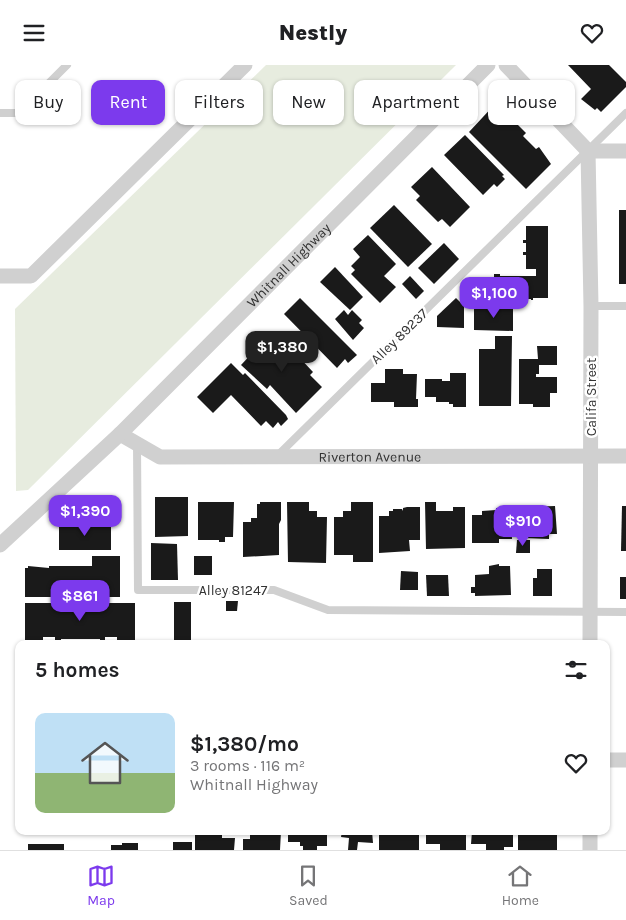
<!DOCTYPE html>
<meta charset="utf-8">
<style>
:root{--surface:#fff;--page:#f6f6f6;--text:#202124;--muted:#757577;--line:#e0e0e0;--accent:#7c3aed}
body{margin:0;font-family:Karla,sans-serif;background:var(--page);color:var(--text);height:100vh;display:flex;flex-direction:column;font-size:19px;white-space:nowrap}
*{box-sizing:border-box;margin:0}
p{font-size:16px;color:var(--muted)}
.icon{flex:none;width:28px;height:28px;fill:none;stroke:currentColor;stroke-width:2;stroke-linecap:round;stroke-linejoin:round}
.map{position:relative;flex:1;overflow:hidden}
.panel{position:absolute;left:15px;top:575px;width:595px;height:195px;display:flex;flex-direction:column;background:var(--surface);border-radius:10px;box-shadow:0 1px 4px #0004}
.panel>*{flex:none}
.guide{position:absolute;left:15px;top:15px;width:596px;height:45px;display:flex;gap:10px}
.price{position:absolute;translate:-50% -42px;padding:0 11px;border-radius:10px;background:var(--accent);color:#fff;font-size:16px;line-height:32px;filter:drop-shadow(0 1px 2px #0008)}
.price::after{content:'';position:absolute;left:50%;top:30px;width:15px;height:11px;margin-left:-8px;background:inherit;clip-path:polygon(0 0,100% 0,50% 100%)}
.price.active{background:#222;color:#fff}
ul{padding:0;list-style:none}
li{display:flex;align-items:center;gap:15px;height:125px;padding:0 20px}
li span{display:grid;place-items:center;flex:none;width:140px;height:100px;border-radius:10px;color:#555}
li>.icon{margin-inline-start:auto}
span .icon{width:60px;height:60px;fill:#fffc;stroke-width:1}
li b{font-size:21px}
h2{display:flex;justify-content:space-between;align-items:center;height:60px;padding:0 20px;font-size:21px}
.chip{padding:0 18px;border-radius:10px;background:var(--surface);box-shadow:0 1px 4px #0004;font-size:18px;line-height:45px}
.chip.active{background:var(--accent);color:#fff}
header{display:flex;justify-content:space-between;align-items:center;height:65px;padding:0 20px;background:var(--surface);font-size:22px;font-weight:800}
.tabs{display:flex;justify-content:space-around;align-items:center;height:70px;border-top:1px solid var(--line);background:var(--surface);font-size:14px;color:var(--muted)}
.tabs a{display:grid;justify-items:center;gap:2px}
.tabs .active{color:var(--accent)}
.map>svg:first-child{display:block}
.green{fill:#e7ecdf}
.building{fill:#1a1a1a}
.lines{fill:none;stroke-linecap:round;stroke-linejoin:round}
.service{stroke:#d0d0d0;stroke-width:8}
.minor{stroke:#d0d0d0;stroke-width:15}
.labels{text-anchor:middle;stroke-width:5;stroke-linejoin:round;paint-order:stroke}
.street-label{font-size:14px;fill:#333;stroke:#fff}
</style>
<header><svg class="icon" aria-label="menu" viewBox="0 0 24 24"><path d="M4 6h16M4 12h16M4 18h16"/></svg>Nestly<svg class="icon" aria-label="heart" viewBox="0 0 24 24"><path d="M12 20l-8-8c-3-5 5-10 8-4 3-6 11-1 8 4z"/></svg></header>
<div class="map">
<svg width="626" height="785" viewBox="0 0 626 785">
<rect width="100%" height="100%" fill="#fff"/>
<path class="green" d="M266,0H456L28,425L16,426L15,244Z"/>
<g class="building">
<path d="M568,0H609L626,17V22L601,47L597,43L595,45L581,34L591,24Z"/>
<path d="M496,38L526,68L523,71L536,84L539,82L551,99L526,124L469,67Z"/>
<path d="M465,70L504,110L502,111L505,114L497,122L494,119L483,130L444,90Z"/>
<path d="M432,102L470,142L450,162L442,154L438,157L416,135L420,131L411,122Z"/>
<path d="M394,140L432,179L408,202L370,163Z"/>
<rect x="619" y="145" width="7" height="74"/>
<path d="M526,161H548V233H533V235H531V234H523V236H521V233H508V235H502V236H497V234H478L479,212H494V209H500V211H536V204H526V190H523V187H526V178H523V175H526Z"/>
<path d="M368,170L396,199L384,211L396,222L380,238L351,209L355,205L351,201L360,192L353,184Z"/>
<path d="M444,178L459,194L434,219L418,203Z"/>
<path d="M335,202L363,232L350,245L320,217Z"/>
<path d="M410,211L424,226L416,234L402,219Z"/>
<path d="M300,233L357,290L348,298L345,294L337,303L284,249Z"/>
<path d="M456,233L464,241V263L437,262V251Z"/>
<path d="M474,242L513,243V266L474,265Z"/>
<path d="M344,245L348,250L352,245L362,255L359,258L364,263L353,275L335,254Z"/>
<path d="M271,268L294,294L297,290L313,307L310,310L322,322L296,348L270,320L267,324L241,300Z"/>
<path d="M495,271H512L511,341H479V284H495Z"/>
<path d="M537,281H557V300H539V309H536V312H557V328H550V342H533V339H519V294H538Z"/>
<path d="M231,298L243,310L245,308L286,350L288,354L281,361L278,357L273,363L266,356L261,361L231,330L213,348L197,332Z"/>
<path d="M385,304H403V309H417L416,334H418V342H394V337H371V318H385Z"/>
<path d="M450,308H466V342H453V339H449V337H436V332H425V314H442V316H450Z"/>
<path d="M155,432H188V471L155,472Z"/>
<path d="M198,437H234L233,472H225V477H219V475H198Z"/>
<path d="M260,437H281V455L279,459V490L243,492V457H251V453H257V439H260Z"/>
<path d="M287,437H309V446H317V452H327L326,498L288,497Z"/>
<path d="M351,437H373V497H353V490H334V452H343V446H351Z"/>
<path d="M425,437H436V446H453V442H465V483L426,484Z"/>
<path d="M555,441L557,469H549V474L525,473V442Z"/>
<path d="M622,441H626V486H621Z"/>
<path d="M407,442H420V475H409L410,486L379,488V451H389V446H393V444H402L403,446V443Z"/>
<path d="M499,442H511L512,474H499V478H472V450H482V446L496,445V443H499Z"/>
<path d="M61,459H109V461H111V485H59V462H61Z"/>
<path d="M517,475H530V488H516Z"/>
<path d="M151,478L177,479L178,515H151Z"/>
<path d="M92,491H120V532H92V526H52V532H25V503H28V501L49,503V501H92Z"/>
<rect x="194" y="491" width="18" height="19"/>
<path d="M499,499V501H510L511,530L475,531V528H471V522H475V510L489,509V501Z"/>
<path d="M537,504H552V531H533V513H537Z"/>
<path d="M401,506L418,507V525H400Z"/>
<path d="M426,510H448L449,531H427Z"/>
<rect x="620" y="512" width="6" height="22"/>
<path d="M226,536H238L237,546H226Z"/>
<rect x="174" y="537" width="17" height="42"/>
<path d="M25,538H135V579H117V572H105V579H100V574H61V579H55V572H43V579H25Z"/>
<path d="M483,575L513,576V579H483Z"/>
<rect x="24" y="766" width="66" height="2"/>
<path d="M195,766H217V768H222V773H235L234,785H195Z"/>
<path d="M250,766H281L280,785H243V774H250Z"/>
<path d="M288,766H327V781H317V785H303V781H300V777H288Z"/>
<path d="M342,766H372L373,778L358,777L357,785H348L349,773L341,772Z"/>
<rect x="379" y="766" width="40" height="19"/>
<path d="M426,766H469V769H466V785H440V779H426Z"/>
<path d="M472,766H513V782H504V785H486V779H471Z"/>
<rect x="518" y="766" width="39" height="19"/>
<rect x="173" y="777" width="19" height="8"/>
<path d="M122,778H138V785H111V780H122Z"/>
<rect x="28" y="779" width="36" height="6"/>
</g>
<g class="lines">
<g class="service">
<path d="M0,48H19L67,0"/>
<path d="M591,241H626"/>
<path d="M137,378L138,525H274L328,545L626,547"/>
<path d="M276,392L626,48"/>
</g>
<g class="minor">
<path d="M506,0L588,86H626"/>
<path d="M588,86L591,241L590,579"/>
<path d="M0,211H31L245,0"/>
<path id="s1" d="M120,369L160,392L626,391"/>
<path id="s2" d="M0,480L120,369L488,0"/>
<path d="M606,695H626"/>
<path d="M590,785V766"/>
</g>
</g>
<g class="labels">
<g class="street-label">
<text dy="5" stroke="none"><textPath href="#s2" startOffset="402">Whitnall Highway</textPath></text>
<text transform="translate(399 271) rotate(-44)" y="5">Alley 89237</text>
<text transform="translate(591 332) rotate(-90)" y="5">Califa Street</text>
<text dy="5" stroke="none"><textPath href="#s1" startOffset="256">Riverton Avenue</textPath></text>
<text x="233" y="530">Alley 81247</text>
</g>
</g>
</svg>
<b class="price" style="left:494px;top:254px">$1,100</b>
<b class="price active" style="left:282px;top:308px">$1,380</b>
<b class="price" style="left:85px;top:472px">$1,390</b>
<b class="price" style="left:523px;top:482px">$910</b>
<b class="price" style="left:80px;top:557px">$861</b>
<div class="guide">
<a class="chip">Buy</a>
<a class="chip active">Rent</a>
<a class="chip">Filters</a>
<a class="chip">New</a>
<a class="chip">Apartment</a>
<a class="chip">House</a>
</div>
<section class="panel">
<h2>5 homes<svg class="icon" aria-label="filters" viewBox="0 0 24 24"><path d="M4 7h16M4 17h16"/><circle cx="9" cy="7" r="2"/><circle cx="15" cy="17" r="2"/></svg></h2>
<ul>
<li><span style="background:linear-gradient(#bfe0f5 60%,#8fb573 0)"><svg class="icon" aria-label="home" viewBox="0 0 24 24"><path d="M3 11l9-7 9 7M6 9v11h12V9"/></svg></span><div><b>$1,380/mo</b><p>3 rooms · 116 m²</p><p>Whitnall Highway</p></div><svg class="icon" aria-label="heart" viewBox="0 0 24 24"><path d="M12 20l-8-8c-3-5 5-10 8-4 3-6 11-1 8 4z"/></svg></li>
</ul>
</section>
</div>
<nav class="tabs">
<a class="active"><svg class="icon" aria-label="map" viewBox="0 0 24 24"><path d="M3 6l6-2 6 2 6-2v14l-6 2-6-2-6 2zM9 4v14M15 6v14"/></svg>Map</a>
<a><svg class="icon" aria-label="saved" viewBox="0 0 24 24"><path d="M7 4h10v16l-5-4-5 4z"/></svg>Saved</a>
<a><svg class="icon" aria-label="home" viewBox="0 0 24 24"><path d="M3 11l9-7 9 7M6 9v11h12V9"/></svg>Home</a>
</nav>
